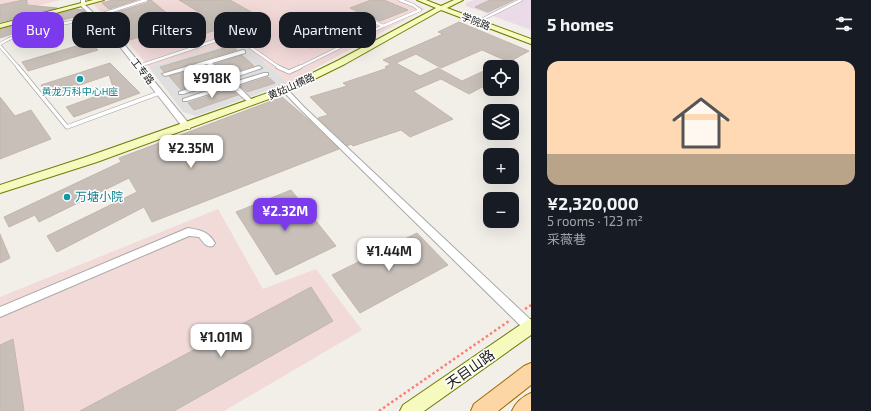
<!DOCTYPE html>
<meta charset="utf-8">
<style>
:root{--surface:#171b24;--page:#242831;--text:#f1f3f6;--muted:#9ea1a6;--line:#363941;--accent:#7c3aed}
body{margin:0;font-family:"Exo 2","Noto Sans SC",sans-serif;background:var(--page);color:var(--text);height:100vh;display:flex;flex-direction:column;font-size:15px;white-space:nowrap}
*{box-sizing:border-box;margin:0}
p{font-size:13px;color:var(--muted)}
.icon{flex:none;width:22px;height:22px;fill:none;stroke:currentColor;stroke-width:2;stroke-linecap:round;stroke-linejoin:round}
.map{position:relative;flex:1;overflow:hidden}
.details{display:flex;flex-direction:column;background:var(--surface);width:340px}
.details>*{flex:none}
.hud{position:absolute;left:12px;top:12px;width:380px;height:36px;display:flex;gap:8px}
.tools{position:absolute;left:483px;top:60px;display:grid;gap:8px}
.tools a{display:grid;place-items:center;width:36px;height:36px;border-radius:8px;background:var(--surface);box-shadow:0 4px 16px #0002;font-size:20px}
.price{position:absolute;translate:-50% -34px;padding:0 9px;border-radius:8px;background:#fff;color:#222;font-size:13px;line-height:26px;filter:drop-shadow(0 1px 2px #0008)}
.price::after{content:'';position:absolute;left:50%;top:24px;width:12px;height:9px;margin-left:-6px;background:inherit;clip-path:polygon(0 0,100% 0,50% 100%)}
.price.current{background:var(--accent);color:#fff}
ul{padding:0;list-style:none}
li{display:grid;align-content:center;gap:8px;height:212px;padding:0 16px}
li+li{border-top:1px solid var(--line)}
li span{display:grid;place-items:center;height:124px;border-radius:12px;color:#555}
li>.icon{margin-inline-start:auto}
span .icon{width:72px;height:72px;fill:#fffc;stroke-width:1}
li b{font-size:17px}
h2{display:flex;justify-content:space-between;align-items:center;height:48px;padding:0 16px;font-size:17px}
.chip{padding:0 14px;border-radius:12px;background:var(--surface);box-shadow:0 4px 16px #0002;font-size:14px;line-height:36px}
.chip.current{background:var(--accent);color:#fff}
main{display:flex;flex:1;min-height:0}
.map>svg:first-child{display:block}
.residential{fill:#e0dfdf}
.commercial{fill:#f2dad9}
.industrial{fill:#ebdbe8}
.building{fill:#c7bfb8;stroke:#c4b6ab}
.lines{fill:none;stroke-linecap:round;stroke-linejoin:round}
.lane-far1-casing{stroke:#a9a9a9;stroke-width:3.5}
.lane-casing{stroke:#a9a9a9;stroke-width:5}
.street-casing{stroke:#a9a9a9;stroke-width:2}
.secondary-casing{stroke:#707d05;stroke-width:2}
.primary-casing{stroke:#a06b00;stroke-width:2}
.path{stroke:#fa8072;stroke-width:2.5;stroke-dasharray:2.5 2.5;stroke-linecap:butt}
.lane-far1{stroke:#fff;stroke-width:2.5}
.lane{stroke:#fff;stroke-width:3.5}
.street{fill:#fff;fill-rule:evenodd}
.secondary{fill:#f7fabf;fill-rule:evenodd}
.primary{fill:#fcd6a4;fill-rule:evenodd}
.culture-dot{fill:#0f9aa8;stroke:#fff;stroke-width:1.5}
.labels{text-anchor:middle;stroke-width:3;stroke-linejoin:round;paint-order:stroke}
.far-street-label{font-size:10px;fill:#222;stroke:#fff}
.far-culture-label{font-size:10px;fill:#0d838f;stroke:#fff}
.culture-label{font-size:12px;fill:#0d838f;stroke:#fff;text-anchor:start}
.near-street-label{font-size:14px;fill:#222;stroke:#fff}
</style>
<main>
<div class="map">
<svg width="531" height="411" viewBox="0 0 531 411">
<rect width="100%" height="100%" fill="#f2efe9"/>
<path class="residential" d="M239,41L288,83L196,116L183,112L149,67Z"/>
<g class="commercial">
<path d="M0,0H61L0,15Z"/>
<path d="M109,0H406L425,9L288,83L239,41L149,67L111,22L93,4Z"/>
<path d="M218,209L263,289L316,269L362,330L224,411H0V297Z"/>
</g>
<path class="industrial" d="M474,0H531V30L466,6V3Z"/>
<g class="building">
<path d="M23,0H27V5L57,8L0,22V5Z"/>
<path d="M113,0H137L109,9L102,3Z"/>
<path d="M149,0H151L175,20L199,12L179,0H230L264,19L221,33L216,30L159,48L154,32L130,40L117,29L129,26L114,13L147,3Z"/>
<path d="M371,0H384L408,10L380,21L350,8Z"/>
<path d="M490,0H514L488,12L475,7Z"/>
<path d="M76,9L83,10L87,14L30,28L0,38V29Z"/>
<path d="M316,19L346,34L311,48L282,31Z"/>
<path d="M459,22L529,51L509,62L482,50L441,68L416,54L396,63L420,76L438,68L462,81L490,68V88L486,85L469,94L441,79L413,91L453,119L410,137L401,130L353,146L351,144L347,146L318,118L328,115L310,97L347,86L343,83L388,68L385,67L391,64L383,60L443,34L438,32Z"/>
<path d="M90,42L98,50L28,71L22,62Z"/>
<path d="M231,46L237,50L164,72L160,67Z"/>
<path d="M242,55L254,66L227,74L215,64Z"/>
<path d="M110,63L140,93L74,117L66,107L114,90L109,75L48,96L41,85Z"/>
<path d="M207,66L218,77L181,90L169,76Z"/>
<path d="M268,77L275,83L247,92L240,86Z"/>
<path d="M231,89L238,95L194,110L188,103Z"/>
<path d="M0,97L15,116L31,110L51,139L0,159Z"/>
<path d="M282,97L310,121L339,149L152,222L144,207L57,252L47,236L137,192L129,178L39,222L35,215L9,227L4,217L121,162L119,158Z"/>
<path d="M291,190L336,246L276,275L236,212Z"/>
<path d="M417,233L448,265L360,313L332,275Z"/>
<path d="M0,234L10,258L0,263Z"/>
<path d="M311,287L333,321L174,411H80Z"/>
<path d="M13,339L24,411H0V345Z"/>
</g>
<g class="lines">
<g class="lane-far1-casing">
<g id="lane-far1">
<path d="M483,19L521,0"/>
<path d="M367,34L345,23L342,19L356,13L383,26"/>
<path d="M0,44C26,28 55,26 85,19C105,14 126,6 146,0"/>
<path d="M0,46L19,68"/>
<path d="M139,66L223,38H237L280,68"/>
<path d="M298,68L383,26L420,10L413,5L400,0"/>
</g>
</g>
<g class="lane-casing">
<g id="lane">
<path d="M18,67L67,127L159,93"/>
<path d="M278,67L289,72L300,67"/>
</g>
</g>
<g class="street-casing">
<g id="street">
<path d="M81,0H85V5L114,32L190,125V129H184L110,34L81,6Z"/>
<path d="M243,50L245,51V53L212,63L227,76L259,66L262,68L230,79L234,82L264,73H268V75L237,85L254,102V104H250L231,87L187,101H183V99L228,84L225,81L183,94H179V92L221,78L207,64L165,76L162,74Z"/>
<path d="M285,88L287,89L304,107L531,320V332L526,331L300,109L282,90Z"/>
<path d="M188,228C200,230 208,231 215,243L213,246C206,248 203,242 199,237L189,236L0,317V307Z"/>
</g>
</g>
<g class="secondary-casing">
<g id="secondary">
<path d="M93,0H104L0,28V24Z"/>
<path d="M417,0H426L441,6L454,0H463L447,8L531,39V44L441,10L345,64L288,92L97,162L0,193V185L89,156L282,88L339,60L436,8Z"/>
<path d="M531,319V335L424,411H400L403,405L526,321Z"/>
</g>
</g>
<g class="primary-casing">
<g id="primary">
<path d="M531,363V385L498,411H471L474,404L524,366Z"/>
<path d="M531,393V411H512C516,402 522,397 531,393Z"/>
</g>
</g>
<g class="path">
<path d="M525,309L531,305"/>
<path d="M379,411L509,321"/>
</g>
<use href="#lane-far1" class="lane-far1"/>
<use href="#lane" class="lane"/>
<use href="#street" class="street"/>
<use href="#secondary" class="secondary"/>
<use href="#primary" class="primary"/>
</g>
<g class="culture-dot">
<circle cx="80" cy="79" r="4"/>
<circle cx="67" cy="197" r="4"/>
</g>
<g class="labels">
<g class="far-street-label">
<text transform="translate(476 21) rotate(21)" y="4">学院路</text>
<text transform="translate(143 71) rotate(52)" y="4">工专路</text>
<text transform="translate(291 86) rotate(-24)" y="4">黄姑山横路</text>
</g>
<g class="far-culture-label">
<text x="80" y="95">黄龙万科中心H座</text>
</g>
<g class="culture-label">
<text x="75" y="201">万塘小院</text>
</g>
<g class="near-street-label">
<text transform="translate(470 369) rotate(-35)" y="5">天目山路</text>
</g>
</g>
</svg>
<div class="tools">
<a><svg class="icon" aria-label="locate" viewBox="0 0 24 24"><circle cx="12" cy="12" r="6"/><path d="M12 2v4M12 18v4M2 12h4M18 12h4"/></svg></a>
<a><svg class="icon" aria-label="layers" viewBox="0 0 24 24"><path d="M12 4l9 5-9 5-9-5zM3 14l9 5 9-5"/></svg></a>
<a>+</a>
<a>−</a>
</div>
<b class="price" style="left:212px;top:99px">¥918K</b>
<b class="price" style="left:191px;top:169px">¥2.35M</b>
<b class="price current" style="left:285px;top:232px">¥2.32M</b>
<b class="price" style="left:389px;top:272px">¥1.44M</b>
<b class="price" style="left:221px;top:358px">¥1.01M</b>
<div class="hud">
<a class="chip current">Buy</a>
<a class="chip">Rent</a>
<a class="chip">Filters</a>
<a class="chip">New</a>
<a class="chip">Apartment</a>
</div>
</div>
<section class="details">
<h2>5 homes<svg class="icon" aria-label="filters" viewBox="0 0 24 24"><path d="M4 7h16M4 17h16"/><circle cx="9" cy="7" r="2"/><circle cx="15" cy="17" r="2"/></svg></h2>
<ul>
<li><span style="background:linear-gradient(#ffd9b3 75%,#b9a48a 0)"><svg class="icon" aria-label="home" viewBox="0 0 24 24"><path d="M3 11l9-7 9 7M6 9v11h12V9"/></svg></span><div><b>¥2,320,000</b><p>5 rooms · 123 m²</p><p>采薇巷</p></div></li>
</ul>
</section>
</main>
